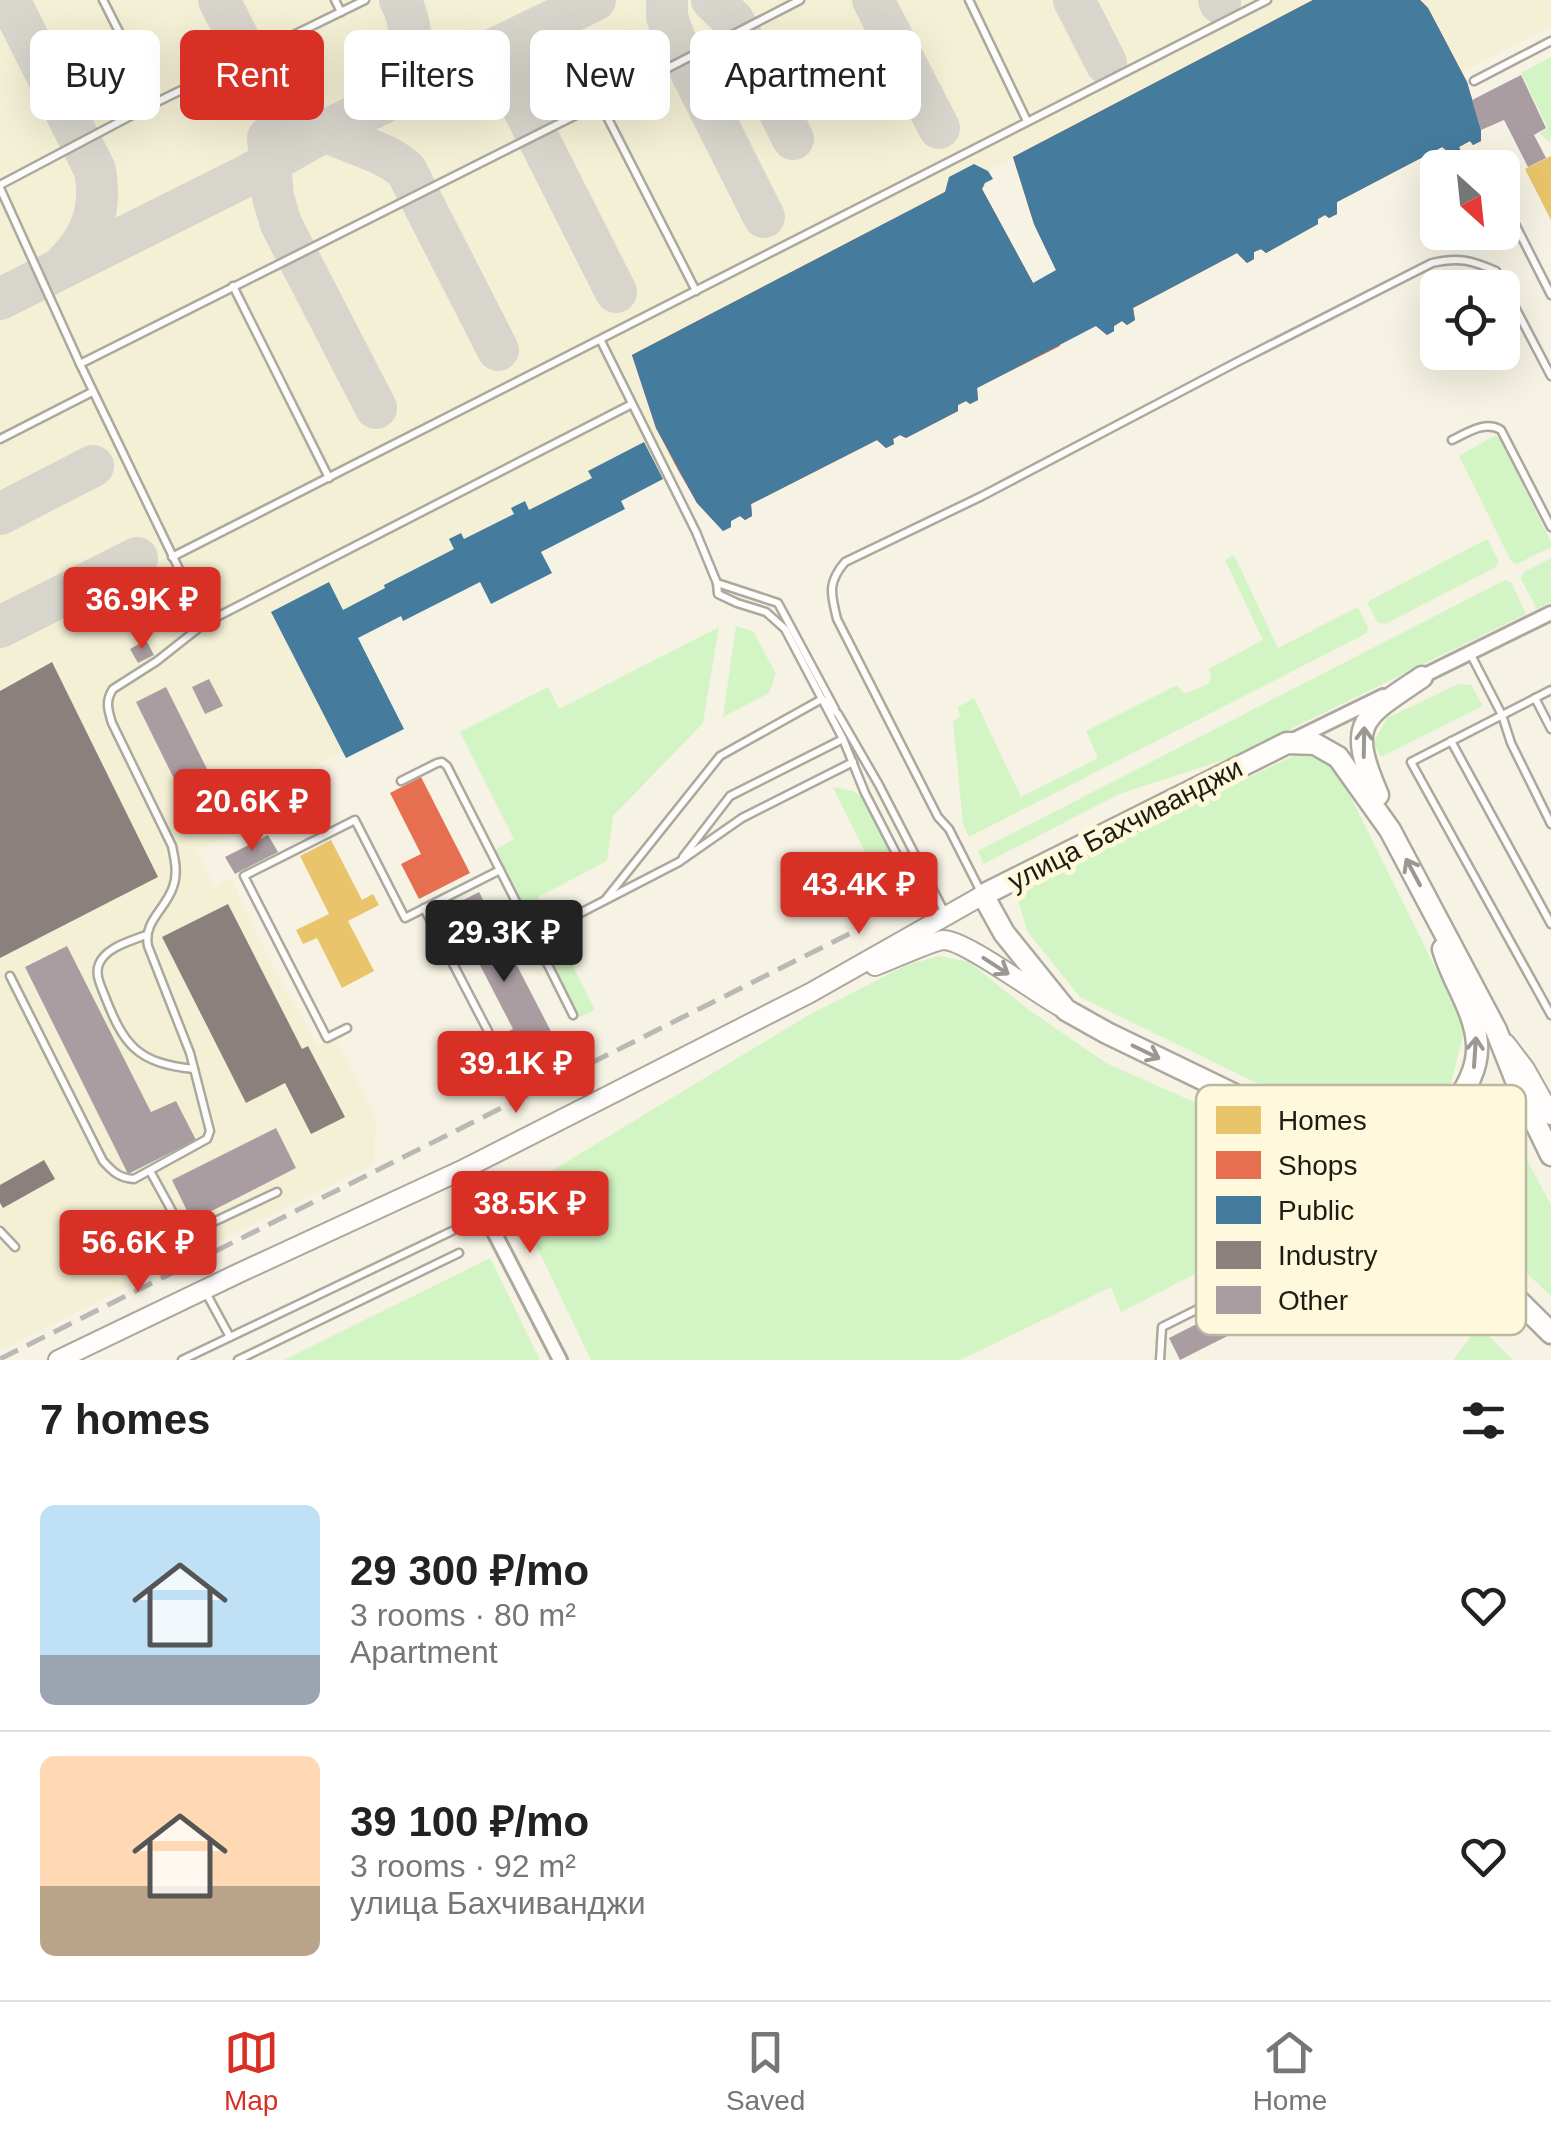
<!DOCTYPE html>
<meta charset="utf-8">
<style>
:root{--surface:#fff;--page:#f2f2f2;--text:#222;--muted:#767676;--line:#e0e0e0;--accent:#d93025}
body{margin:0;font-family:Arial,sans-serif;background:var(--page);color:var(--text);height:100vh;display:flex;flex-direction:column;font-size:38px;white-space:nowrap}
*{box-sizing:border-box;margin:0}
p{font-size:32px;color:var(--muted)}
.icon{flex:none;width:55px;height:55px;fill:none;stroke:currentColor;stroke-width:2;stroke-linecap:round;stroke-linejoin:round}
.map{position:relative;height:1360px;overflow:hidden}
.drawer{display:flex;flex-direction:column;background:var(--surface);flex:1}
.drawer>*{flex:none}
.top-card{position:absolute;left:30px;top:30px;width:1000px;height:90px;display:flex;gap:20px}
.needle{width:65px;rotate:153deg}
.tools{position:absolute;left:1420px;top:150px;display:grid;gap:20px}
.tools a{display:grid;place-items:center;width:100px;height:100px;border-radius:15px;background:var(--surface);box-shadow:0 10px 40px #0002;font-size:50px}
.price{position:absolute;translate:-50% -85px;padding:0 22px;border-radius:10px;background:var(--accent);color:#fff;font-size:32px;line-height:65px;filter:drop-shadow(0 2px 5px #0008)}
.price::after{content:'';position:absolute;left:50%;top:60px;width:30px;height:22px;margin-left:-15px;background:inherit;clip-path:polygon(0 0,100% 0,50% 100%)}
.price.on{background:#222;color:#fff}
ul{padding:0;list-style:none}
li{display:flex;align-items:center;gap:30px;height:250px;padding:0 40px}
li+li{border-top:2px solid var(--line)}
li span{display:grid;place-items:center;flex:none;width:280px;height:200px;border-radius:15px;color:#555}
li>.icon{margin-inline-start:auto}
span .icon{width:120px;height:120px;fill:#fffc;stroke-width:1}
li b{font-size:42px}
h2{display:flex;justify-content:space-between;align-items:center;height:120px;padding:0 40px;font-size:42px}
.pill{padding:0 35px;border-radius:15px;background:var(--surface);box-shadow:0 10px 40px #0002;font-size:35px;line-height:90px}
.pill.on{background:var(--accent);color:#fff}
.tab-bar{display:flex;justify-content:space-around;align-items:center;height:140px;border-top:2px solid var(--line);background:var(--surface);font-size:28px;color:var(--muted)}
.tab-bar a{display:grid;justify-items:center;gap:5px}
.tab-bar .on{color:var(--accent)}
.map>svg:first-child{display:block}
.built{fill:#f4f0d5}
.green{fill:#d3f4c4}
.homes{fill:#e9c46a}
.shops{fill:#e76f51}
.public{fill:#457b9d}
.industry{fill:#8a817c}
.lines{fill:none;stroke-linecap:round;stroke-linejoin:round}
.taxiway{stroke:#d8d6cc;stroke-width:42}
.building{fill:#aa9da2}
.service-casing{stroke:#aba99d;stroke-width:11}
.minor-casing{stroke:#aba99d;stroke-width:18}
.secondary-casing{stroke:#aba99d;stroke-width:22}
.trunk-casing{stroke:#aba99d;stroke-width:25}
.service{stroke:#fefdfb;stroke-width:6}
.minor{stroke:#fefdfb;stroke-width:12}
.secondary{stroke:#fefdfb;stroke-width:18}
.trunk{stroke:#fefdfb;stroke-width:20}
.rail{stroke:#b9b8b4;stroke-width:5;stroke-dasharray:20 10;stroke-linecap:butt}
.oneway{stroke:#9a9893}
.labels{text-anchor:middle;stroke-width:10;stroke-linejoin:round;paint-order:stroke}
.street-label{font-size:28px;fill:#1f1d13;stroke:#fef9dc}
.key{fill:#fef9dc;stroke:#bbb7a0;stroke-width:2.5}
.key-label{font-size:28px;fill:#1f1d13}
</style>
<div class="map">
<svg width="1551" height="1360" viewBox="0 0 1551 1360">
<rect width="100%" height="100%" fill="#f6f3e4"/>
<g class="built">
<path d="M0,0H1313L988,171L974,165L945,192L632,355L656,428L675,465L659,472L644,443L589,471L592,478L529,510L514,514L454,549L384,584L385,588L343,610L328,583L272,611L343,752L312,767L331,802L287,826L275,809L196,851L216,888L231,878L274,968L319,1047L336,1039L376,1118L374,1164L0,1351Z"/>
<path d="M1420,0H1551V26L1461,73Z"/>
</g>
<g class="green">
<path d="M1551,57V142L1546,140L1540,133L1548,128L1521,73Z"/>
<path d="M1496,435L1502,442L1551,542V547L1517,564L1511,561L1459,456Z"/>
<path d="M1487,539L1499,561L1496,567L1385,624L1378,623L1367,602Z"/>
<path d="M1234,555L1278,648L1358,607L1368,628L1367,633L969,837L963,824L953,721L960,717L958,707L974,698L1021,797L1098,758L1086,731L1177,685L1182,692L1187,693L1208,684L1211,677L1209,669L1263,640L1225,560Z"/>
<path d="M1551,558V602L1537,609L1521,579L1524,572Z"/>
<path d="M1505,580L1511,582L1526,614L1233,757L1119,794L984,864L978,851Z"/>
<path d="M736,626L753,631L776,674L769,693L723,717Z"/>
<path d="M719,627L703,723L613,816L607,861L538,897L595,1010L578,1018L493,851L514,839L460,732L548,687L559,709Z"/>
<path d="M1458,684L1471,685L1483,706L1381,757L1373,744L1387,718Z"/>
<path d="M1293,756C1314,756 1324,758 1339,773L1465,1028L1451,1083L1426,1109L1398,1123L1344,1129L1310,1109L1080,997L1027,931L1018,899L1030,883Z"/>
<path d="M833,787L853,791L863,798L902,875L884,885L880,882Z"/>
<path d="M939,956L969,962L1029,1010L1106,1063L1203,1106L1293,1154L1338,1181L1328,1206L1121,1312L1111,1287L960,1360H591L512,1195L807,1016L907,965Z"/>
<path d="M1494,1120L1509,1126L1551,1205V1296L1453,1204C1431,1164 1438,1152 1469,1122Z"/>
<path d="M490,1258L540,1360H284Z"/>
<path d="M1479,1326L1513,1360H1453Z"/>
</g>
<g class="homes">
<path d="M1551,156V220L1525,169Z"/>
<path d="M331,840L362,900L373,894L379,905L348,921L374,971L342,988L317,938L303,944L296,930L329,914L300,856Z"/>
</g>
<g class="shops">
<path d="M1313,0H1420L1428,8L1467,82L1481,130V141L1473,145L1470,141L1459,147L1461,152L1454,156L1442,147L1337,202V214L1329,218L1325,215L1318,219V224L1266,253L1261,249L1254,252V259L1247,263L1237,253L1133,308L1135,320L1127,325L1122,321L1114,326V331L1107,335L1096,326L1056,270L1034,224L1013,157Z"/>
<path d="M982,189L1033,283L1060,346L977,388L978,400L970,404L966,401L958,405V411L906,438L900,435L893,439L894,444L886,448L877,440L751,504L752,516L745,520L740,516L731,521V527L723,531L697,503L678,470L656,428L632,355L945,192L950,201L958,197L965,198Z"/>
<path d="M421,777L470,873L419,899L401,864L421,854L390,793Z"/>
</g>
<g class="public">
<path d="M1313,0H1420L1428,8L1467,82L1481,130V141L1473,145L1470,141L1459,147L1461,152L1454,156L1442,147L1337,202V214L1329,218L1325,215L1318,219V224L1266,253L1261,249L1254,252V259L1247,263L1237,253L1133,308L1135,320L1127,325L1122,321L1114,326V331L1107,335L1096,326L977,388L978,400L970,404L966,401L958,405V411L906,438L900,435L893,439L894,444L886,448L877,440L751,504L752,516L745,520L740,516L731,521V527L723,531L697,503L656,428L632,355L945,192L949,177L974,164L988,171L993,179L985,183L982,189L1033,283L1056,270L1034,224L1013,157Z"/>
<path d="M644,442L663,479L621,501L625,509L541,552L552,573L491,604L480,582L403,621L401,616L358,638L404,729L346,758L271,612L329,582L343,610L385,588L384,585L454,549L449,539L461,533L464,539L514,514L511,508L525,501L529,510L592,478L588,471Z"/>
</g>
<g class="industry">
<path d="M52,662L158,877L0,958V691Z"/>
<path d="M228,904L302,1049L308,1046L345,1117L311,1134L285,1083L246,1103L162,937Z"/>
<path d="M44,1160L55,1179L3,1208L0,1203V1185Z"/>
</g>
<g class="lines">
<g class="taxiway">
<path d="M4,0L12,6L95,170C102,209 92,237 64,265"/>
<path d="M219,0L265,91C289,118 323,131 356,144C374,151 391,157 406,170L498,350"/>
<path d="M667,0V17L675,40L764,217"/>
<path d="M712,0L733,20L793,139"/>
<path d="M873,0L939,128"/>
<path d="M1074,0L1106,63"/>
<path d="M1219,0L1220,3"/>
<path d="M536,29C524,51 517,71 517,96L616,292"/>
<path d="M394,99C411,66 418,34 400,0"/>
<path d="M268,138L273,197L281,224L376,408"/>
<path d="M0,299L246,176L325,131L595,0"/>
<path d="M0,514L93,466"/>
<path d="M0,627L137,558"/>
</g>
</g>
<g class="building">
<path d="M1521,75L1546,128L1534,135L1546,158L1528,167L1504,120L1481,130L1472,100Z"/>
<path d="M146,640L154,655L138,663L130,649Z"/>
<path d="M209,679L223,706L205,714L192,687Z"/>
<path d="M166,687L222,799L192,815L136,702Z"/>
<path d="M311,787L318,802L299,812L291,797Z"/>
<path d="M268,835L278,852L235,874L225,857Z"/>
<path d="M479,892L557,1043L504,1070L489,1041L513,1029L450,907Z"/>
<path d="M67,946L151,1112L176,1101L196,1140L128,1174L25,967Z"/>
<path d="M276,1128L296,1168L192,1221L172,1180Z"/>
<path d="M1323,1260L1334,1282L1180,1360L1169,1338Z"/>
</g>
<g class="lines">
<g class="service-casing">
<g id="service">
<path d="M103,0L155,103"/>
<path d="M335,0L341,12"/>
<path d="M969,0L1027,121"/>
<path d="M1474,81L1551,41"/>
<path d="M600,103L696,291"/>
<path d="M0,185L155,103L365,0"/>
<path d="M0,188L80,364L205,623L632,404"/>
<path d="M1512,218L1551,295"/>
<path d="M233,286L329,478"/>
<path d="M601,341L696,532L717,583L718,594L737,603L766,612L785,629L843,739L865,793L931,921"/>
<path d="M80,364L600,103L800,0"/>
<path d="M0,439L92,392"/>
<path d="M1452,440C1467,433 1485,420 1501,430L1551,527"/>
<path d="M172,557L1267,0"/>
<path d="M717,583L778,603L835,709"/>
<path d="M1471,655L1502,715L1511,743L1551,824"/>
<path d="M1551,690L1411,762L1551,1015"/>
<path d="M1535,698L1551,729"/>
<path d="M1451,741L1551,924"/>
<path d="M401,781L437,763L442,762L447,766L534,937"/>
<path d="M683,857L730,796L843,739"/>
<path d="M980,890L949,829L938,817L837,619C831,594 827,583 845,562L982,496L1237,362L1432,263C1459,257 1471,260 1496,271L1551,376"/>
<path d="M605,900L720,756L822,699L838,714L879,785L945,913"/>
<path d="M424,908L488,1031"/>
<path d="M146,935C131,941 106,947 99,964C95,974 100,984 104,994C124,1046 137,1063 194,1069"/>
<path d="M10,976L103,1161C113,1172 119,1178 134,1179L207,1139L210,1131L190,1053L148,946C143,921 166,909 173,887C178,874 175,860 172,846L112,723C108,710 105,701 113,689L157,661L205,623"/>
<path d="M573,1015L534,937L679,862L742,818L853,762"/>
<path d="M347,1028L327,1038L244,876L355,820L405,918L500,870"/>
<path d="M150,1171L178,1222L183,1227L205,1226L277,1192"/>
<path d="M0,1231L15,1247"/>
<path d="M205,1291L230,1337"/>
<path d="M182,1360L452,1231"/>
<path d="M238,1360L459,1253"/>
<path d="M1160,1360L1162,1327L1240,1288"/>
</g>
</g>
<g class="minor-casing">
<g id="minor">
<path d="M1419,678L1551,613"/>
<path d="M1293,740L1383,696"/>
<path d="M462,1170L560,1360"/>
</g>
</g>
<g class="secondary-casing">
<g id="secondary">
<path d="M875,966C889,961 932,941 943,940C964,939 1038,995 1061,1007"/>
<path d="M1506,1044L1525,1069L1551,1115"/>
<path d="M58,1360L239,1273L462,1170L810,993L983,895"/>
</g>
</g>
<g class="trunk-casing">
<g id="trunk">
<path d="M1378,795C1346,721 1362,718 1422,677"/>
<path d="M1333,1132C1348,1138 1368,1149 1385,1147C1430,1141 1480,1089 1477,1044C1475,1010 1452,981 1443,949"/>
<path d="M1551,1155L1521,1093L1496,1030L1390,830L1338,757L1315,744L1287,743L983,895L1004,933L1066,1010L1107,1033L1318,1135L1389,1179L1435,1218L1551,1333"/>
</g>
</g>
<use href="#service" class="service"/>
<use href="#minor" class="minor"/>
<use href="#secondary" class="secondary"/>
<use href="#trunk" class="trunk"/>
<path class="rail" d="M0,1359L853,932"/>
</g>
<defs><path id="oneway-shaft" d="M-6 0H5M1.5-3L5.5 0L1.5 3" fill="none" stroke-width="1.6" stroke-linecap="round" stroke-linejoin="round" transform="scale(2.5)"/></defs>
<g class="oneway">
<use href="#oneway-shaft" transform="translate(1364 742) rotate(-89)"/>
<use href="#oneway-shaft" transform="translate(1413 872) rotate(-118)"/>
<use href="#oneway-shaft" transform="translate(996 966) rotate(33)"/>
<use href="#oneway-shaft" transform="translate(1146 1052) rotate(26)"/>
<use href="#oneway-shaft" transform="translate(1475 1052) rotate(-86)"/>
</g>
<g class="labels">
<g class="street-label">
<text transform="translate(1125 824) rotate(-27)" y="10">улица Бахчиванджи</text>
</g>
</g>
<rect x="1196" y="1085" width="330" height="250" rx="15" class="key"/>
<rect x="1216" y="1106" width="45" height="28" fill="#e9c46a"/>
<rect x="1216" y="1151" width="45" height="28" fill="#e76f51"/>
<rect x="1216" y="1196" width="45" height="28" fill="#457b9d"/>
<rect x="1216" y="1241" width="45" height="28" fill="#8a817c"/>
<rect x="1216" y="1286" width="45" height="28" fill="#aa9da2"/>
<g class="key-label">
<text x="1278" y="1130">Homes</text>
<text x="1278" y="1175">Shops</text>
<text x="1278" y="1220">Public</text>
<text x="1278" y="1265">Industry</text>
<text x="1278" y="1310">Other</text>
</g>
</svg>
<div class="tools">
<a><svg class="needle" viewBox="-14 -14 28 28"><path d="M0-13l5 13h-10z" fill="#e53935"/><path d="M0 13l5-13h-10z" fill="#767676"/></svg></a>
<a><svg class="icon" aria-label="locate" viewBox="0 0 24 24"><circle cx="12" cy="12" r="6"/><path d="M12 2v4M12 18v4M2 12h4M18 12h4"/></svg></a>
</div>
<b class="price" style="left:142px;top:652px">36.9K ₽</b>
<b class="price" style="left:252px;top:854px">20.6K ₽</b>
<b class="price" style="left:859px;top:937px">43.4K ₽</b>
<b class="price on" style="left:504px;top:985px">29.3K ₽</b>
<b class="price" style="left:516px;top:1116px">39.1K ₽</b>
<b class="price" style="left:530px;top:1256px">38.5K ₽</b>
<b class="price" style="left:138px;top:1295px">56.6K ₽</b>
<div class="top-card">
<a class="pill">Buy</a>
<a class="pill on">Rent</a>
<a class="pill">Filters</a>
<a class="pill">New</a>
<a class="pill">Apartment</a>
</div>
</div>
<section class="drawer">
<h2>7 homes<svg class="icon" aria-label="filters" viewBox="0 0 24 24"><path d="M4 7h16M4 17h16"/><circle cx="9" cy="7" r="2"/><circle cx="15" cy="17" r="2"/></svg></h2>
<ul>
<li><span style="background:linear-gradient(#bfe0f5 75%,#9aa5b1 0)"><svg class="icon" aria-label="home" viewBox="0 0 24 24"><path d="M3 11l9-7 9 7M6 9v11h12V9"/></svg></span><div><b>29 300 ₽/mo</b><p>3 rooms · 80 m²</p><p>Apartment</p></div><svg class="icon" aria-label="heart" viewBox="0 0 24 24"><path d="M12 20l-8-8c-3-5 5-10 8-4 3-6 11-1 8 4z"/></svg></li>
<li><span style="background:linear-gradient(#ffd9b3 65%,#b9a48a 0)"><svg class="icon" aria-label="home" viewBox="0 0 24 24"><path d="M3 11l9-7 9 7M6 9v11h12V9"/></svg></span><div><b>39 100 ₽/mo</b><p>3 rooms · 92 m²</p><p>улица Бахчиванджи</p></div><svg class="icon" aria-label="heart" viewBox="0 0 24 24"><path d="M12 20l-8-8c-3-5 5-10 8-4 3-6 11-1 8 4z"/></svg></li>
</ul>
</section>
<nav class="tab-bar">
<a class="on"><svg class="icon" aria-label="map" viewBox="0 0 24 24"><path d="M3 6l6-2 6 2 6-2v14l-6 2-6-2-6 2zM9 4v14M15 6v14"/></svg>Map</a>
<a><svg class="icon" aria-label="saved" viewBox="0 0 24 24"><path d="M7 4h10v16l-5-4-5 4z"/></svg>Saved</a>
<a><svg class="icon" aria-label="home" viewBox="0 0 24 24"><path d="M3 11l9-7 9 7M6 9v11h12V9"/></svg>Home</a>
</nav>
